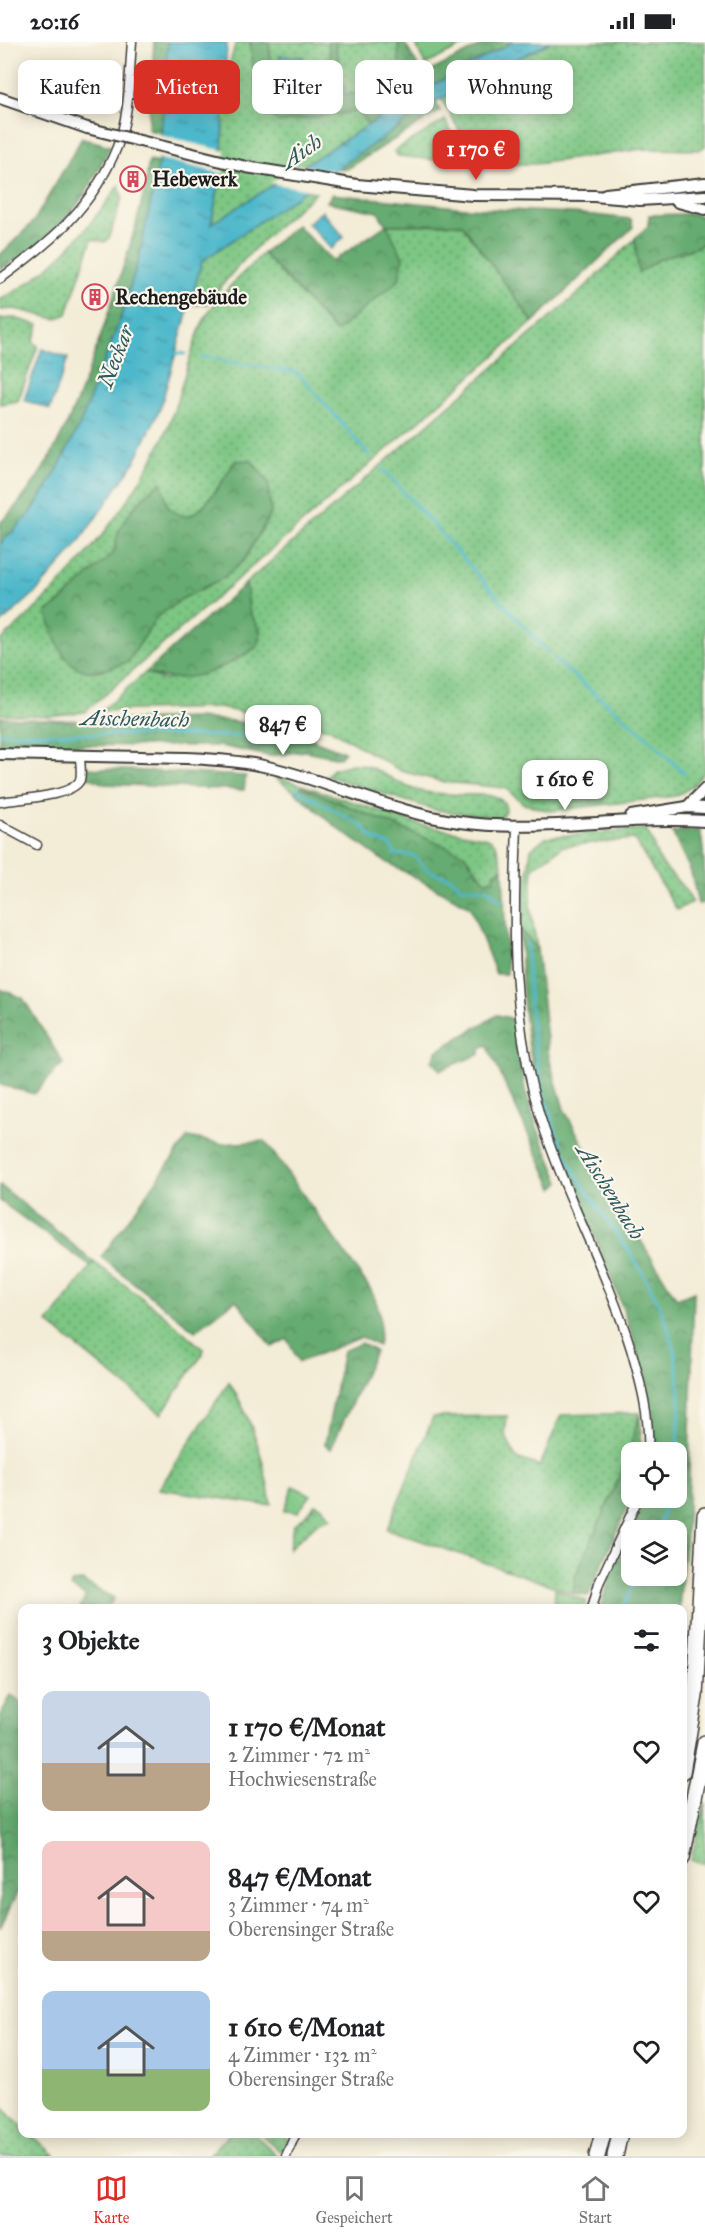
<!DOCTYPE html>
<html lang="de">
<meta charset="utf-8">
<style>
:root{--surface:#fff;--page:#f6f6f6;--text:#202124;--muted:#757577;--line:#e0e0e0;--accent:#d93025}
body{margin:0;font-family:"IM FELL Great Primer",serif;background:var(--page);color:var(--text);height:100vh;display:flex;flex-direction:column;font-size:22px;white-space:nowrap}
*{box-sizing:border-box;margin:0}
p{font-size:20px;color:var(--muted)}
.icon{flex:none;width:33px;height:33px;fill:none;stroke:currentColor;stroke-width:2;stroke-linecap:round;stroke-linejoin:round}
.map{position:relative;flex:1;overflow:hidden}
.sheet{position:absolute;left:18px;top:1562px;width:669px;height:534px;display:flex;flex-direction:column;background:var(--surface);border-radius:12px;box-shadow:0 3px 15px #0003}
.sheet>*{flex:none}
.banner{position:absolute;left:18px;top:18px;width:669px;height:54px;display:flex;gap:12px}
.controls{position:absolute;left:621px;top:1400px;display:grid;gap:12px}
.controls a{display:grid;place-items:center;width:66px;height:66px;border-radius:12px;background:var(--surface);box-shadow:0 3px 15px #0003;font-size:30px}
.price{position:absolute;translate:-50% -51px;padding:0 14px;border-radius:12px;background:#fff;color:#222;font-size:20px;line-height:39px;filter:drop-shadow(0 2px 3px #0008)}
.price::after{content:'';position:absolute;left:50%;top:36px;width:18px;height:14px;margin-left:-9px;background:inherit;clip-path:polygon(0 0,100% 0,50% 100%)}
.price.selected{background:var(--accent);color:#fff}
ul{padding:0;list-style:none}
li{display:flex;align-items:center;gap:18px;height:150px;padding:0 24px}
li span{display:grid;place-items:center;flex:none;width:168px;height:120px;border-radius:12px;color:#555}
li>.icon{margin-inline-start:auto}
span .icon{width:72px;height:72px;fill:#fffc;stroke-width:1}
li b{font-size:26px}
h2{display:flex;justify-content:space-between;align-items:center;height:72px;padding:0 24px;font-size:26px}
.pill{padding:0 21px;border-radius:12px;background:var(--surface);box-shadow:0 3px 15px #0003;font-size:21px;line-height:54px}
.pill.selected{background:var(--accent);color:#fff}
.status{display:flex;justify-content:space-between;align-items:center;height:42px;padding:0 30px;background:var(--surface);direction:ltr}
.status svg{height:16px;fill:currentColor}
.menu{display:flex;justify-content:space-around;align-items:center;height:84px;border-top:2px solid var(--line);background:var(--surface);font-size:16px;color:var(--muted)}
.menu a{display:grid;justify-items:center;gap:3px}
.menu .selected{color:var(--accent)}
.map>svg:first-child{display:block}
.grass{fill:url(#grass-dots);stroke:#4c7150;stroke-width:1.5}
.forest{fill:url(#forest-crowns);stroke:#416446;stroke-width:1.5}
.pitch{fill:#7dc683;stroke:#4c7150;stroke-width:1.5}
.water{fill:url(#water-ripples);stroke:#356a74;stroke-width:1.5}
.pier{fill:#f3ecd6}
.lines{fill:none;stroke-linecap:round;stroke-linejoin:round}
.stream{stroke:#4eb8cb;stroke-width:3}
.minor-casing{stroke:#3c3b38;stroke-width:11}
.tertiary-casing{stroke:#3c3b38;stroke-width:14}
.trunk-casing{stroke:#3c3b38;stroke-width:18}
.minor{stroke:#fff;stroke-width:8}
.tertiary{stroke:#fff;stroke-width:10}
.trunk{stroke:#fff;stroke-width:15}
.tertiary-bridge-casing{stroke:#3c3b38;stroke-width:14;stroke-linecap:butt}
.tertiary-bridge{stroke:#fff;stroke-width:10}
.labels{text-anchor:middle;stroke-width:4.5;stroke-linejoin:round;paint-order:stroke}
.poi-label{font-size:21px;font-weight:bold;fill:#1c1c1c;stroke:#fbf7ec;text-anchor:start}
.water-label{font-size:22px;font-style:italic;fill:#305a62;stroke:#fbf7ec}
</style>
<div class="status"><b>20:16</b><svg viewBox="0 0 49 12"><path d="M0 12V9h3v3zM5 12V6h3v6zM10 12V3h3v9zM15 12V0h3v12zM26 1h20v11H26zM47 4h2v5h-2z"/></svg></div>
<div class="map">
<svg width="705" height="2114" viewBox="0 0 705 2114">
<defs>
<pattern id="grass-dots" width="8" height="8" patternUnits="userSpaceOnUse" patternTransform="scale(1.5)"><rect width="8" height="8" fill="#7dc683"/><path d="M2 2h.1M6 6h.1" fill="none" stroke="#66a06a" stroke-width="1.8" stroke-linecap="round"/></pattern>
<pattern id="forest-crowns" width="20" height="18" patternUnits="userSpaceOnUse" patternTransform="scale(1.5)"><rect width="20" height="18" fill="#66ab71"/><path d="M2 6a3 3 0 1 1 6 0M12 15a3 3 0 1 1 6 0" fill="none" stroke="#538a5c"/></pattern>
<pattern id="water-ripples" width="26" height="14" patternUnits="userSpaceOnUse" patternTransform="scale(1.5)"><rect width="26" height="14" fill="#4eb8cb"/><path d="M2 4q2-2 4 0t4 0M15 11q2-2 4 0t4 0" fill="none" stroke="#4095a4"/></pattern>
</defs>
<rect width="100%" height="100%" fill="#fbf7ec"/>
<filter id="ink" filterUnits="userSpaceOnUse"><feTurbulence type="fractalNoise" baseFrequency=".0167" numOctaves="2"/><feDisplacementMap in="SourceGraphic" scale="12" xChannelSelector="R" yChannelSelector="G"/><feConvolveMatrix kernelMatrix="1 2 1 2 8 2 1 2 1" color-interpolation-filters="sRGB"/></filter>
<filter id="wash" filterUnits="userSpaceOnUse"><feTurbulence type="fractalNoise" baseFrequency=".008" numOctaves="4" result="noise"/><feDisplacementMap in="SourceGraphic" scale="24" xChannelSelector="R" yChannelSelector="G"/><feGaussianBlur stdDeviation="1.35" result="paint"/><feColorMatrix in="noise" values="0 0 0 0 0 0 0 0 0 0 0 0 0 0 0 0 0 1.4 0 .05"/><feComposite in="paint" operator="in"/></filter>
<g filter="url(#wash)">
<rect width="100%" height="100%" fill="#f3ecd6"/>
<g class="grass">
<path d="M236,0H250L259,66L280,80L358,69L368,83L211,183L221,132L224,41Z"/>
<path d="M269,0H328L336,60L274,64Z"/>
<path d="M335,0H398L400,44L344,53Z"/>
<path d="M551,0H705V104L699,108L643,107L536,122H478L441,56Z"/>
<path d="M445,78L469,121L398,114L394,109Z"/>
<path d="M119,143L122,156L109,196L105,200L92,197L67,272L56,277L15,267L0,268V258C52,231 86,190 119,143Z"/>
<path d="M304,147L316,151C276,185 239,218 208,262L189,263L202,219Z"/>
<path d="M695,172L705,176V729L693,744L676,754L550,769L524,762L505,746L444,740L401,729L330,687L219,666L101,669L145,631L165,638L261,590L249,568L246,541L583,247L648,184L649,173Z"/>
<path d="M462,182L533,280L85,670L49,674L0,672V599C65,543 122,478 161,401C180,363 185,319 203,280C214,257 245,230 263,211L336,290L403,216L386,183Z"/>
<path d="M14,276L39,283L33,300L38,304L18,359L0,362V277Z"/>
<path d="M352,722C376,721 396,744 420,749C443,754 470,752 494,754L504,760L506,768L500,776L435,768L327,734L333,727Z"/>
<path d="M272,733L421,783L488,796L496,802L503,826L495,831L493,838L485,839L464,812L302,745L295,750Z"/>
<path d="M645,787C653,795 653,807 659,817C669,834 685,842 692,860L677,868L634,797L564,804L533,826L530,863L537,907L520,887L531,807L546,795Z"/>
<path d="M94,1220L161,1270L203,1307V1312L161,1372L48,1281Z"/>
<path d="M229,1340C253,1379 264,1417 271,1462L264,1463L159,1447Z"/>
<path d="M640,1371L624,1425L576,1533L573,1551L387,1487L433,1375L507,1374L505,1392L516,1416L540,1424L561,1373Z"/>
<path d="M315,1462L322,1465L332,1476L319,1480L289,1507L293,1484L308,1471Z"/>
<path d="M555,1547L586,1559V1566H554Z"/>
<path d="M705,1761V1822L691,1818Z"/>
<path d="M0,2063L22,2084V2091H30L55,2114H0Z"/>
<path d="M230,2091H253L278,2114H208Z"/>
<path d="M260,2091H281L288,2097L281,2110Z"/>
</g>
<g class="forest">
<path d="M154,0H168L161,91L148,88Z"/>
<path d="M250,0H269L274,64L336,59L328,0H335L345,53L400,44L398,0H404L423,33L488,0H513L422,49L368,83L358,69L280,80L259,66Z"/>
<path d="M435,60L440,69L347,127L334,126Z"/>
<path d="M82,96L110,104C81,168 60,191 0,228V213L34,179Z"/>
<path d="M149,119L159,121L139,216L120,278L81,380L56,431L31,471L0,502V481C60,423 86,337 112,260C127,213 143,167 149,119Z"/>
<path d="M332,152L466,166L574,171L631,177L633,185L533,280L462,182L387,183L403,216L399,238L336,290L263,211L297,183L333,219L386,183L378,170L327,160Z"/>
<path d="M695,172L705,176L704,201C688,211 679,209 663,216C653,219 648,227 638,230L635,196L648,184L649,173Z"/>
<path d="M251,418L268,440L271,471L244,518L223,536L182,557L157,575L128,620C118,623 107,628 96,629C65,633 51,592 47,569L57,563L114,510C116,482 138,457 161,440L168,465C172,467 179,474 184,474C201,477 227,432 235,419Z"/>
<path d="M246,541L249,568L261,590L257,605C221,628 189,645 145,631Z"/>
<path d="M0,675L87,679L195,676L234,679L306,695L345,710L340,716L305,709L269,714L220,704L0,703Z"/>
<path d="M86,726L246,734L244,748L104,742L86,734Z"/>
<path d="M302,745L464,812L485,839L493,838L495,831L503,826L507,932H496L470,865L381,817L340,788L295,750Z"/>
<path d="M700,788C705,812 705,836 704,861L698,862L691,830L672,790Z"/>
<path d="M520,887L537,907L549,1016L564,1067L595,1125L677,1257L694,1250L688,1467L679,1566H600L610,1535L631,1491L632,1533H676V1488H633L645,1455H676V1410H654C656,1371 645,1336 634,1299C609,1221 573,1148 545,1070C525,1013 521,947 520,887Z"/>
<path d="M0,947L23,956L63,1021L34,1052L0,1043Z"/>
<path d="M497,973L510,976L514,984L525,1048L536,1083L560,1140L553,1146L487,1003L480,1006V1012L440,1028L432,1019L437,1009Z"/>
<path d="M188,1095L222,1102L265,1099L371,1248C381,1268 382,1282 378,1304L362,1295L299,1320L287,1297L272,1305L236,1258L195,1289L101,1215Z"/>
<path d="M0,1143L94,1220L91,1225L0,1159Z"/>
<path d="M361,1301L375,1309L331,1407L325,1402L343,1309Z"/>
<path d="M640,1371L642,1410H632V1455L588,1554L573,1551L576,1533L624,1425Z"/>
<path d="M82,1539L114,1556L108,1566H80L86,1554L70,1545L72,1540Z"/>
<path d="M11,1653L22,1662V1841L0,1886V1674Z"/>
</g>
<g class="pitch">
<path d="M415,0H470L425,23Z"/>
<path d="M293,1444L311,1453L298,1470L284,1469Z"/>
</g>
<g class="water">
<path d="M168,0H227L221,132L211,182L422,49L513,0H550L435,60L202,219L160,367L134,421L74,507L35,551L0,582V502L31,471L56,431L81,380L120,278L139,216L159,121Z"/>
<path d="M280,14L303,15L302,53L278,52Z"/>
<path d="M322,169L344,195L331,207L308,181Z"/>
<path d="M42,307L68,316L50,367L24,358Z"/>
</g>
<g class="pier">
<path d="M158,93L225,109L224,132L156,116Z"/>
<path d="M298,123L336,129L309,148L270,141Z"/>
</g>
<g class="lines">
<g class="stream">
<path d="M172,311L185,312"/>
<path d="M202,315L298,331L369,413"/>
<path d="M383,427L547,610"/>
<path d="M554,617L647,695L684,731"/>
<path d="M0,691L248,694L267,702"/>
<path d="M296,747L361,783L374,797L390,803L396,813C426,810 413,822 432,830C448,837 447,830 461,845L487,847L501,859"/>
<path d="M527,901C528,966 534,1030 557,1092C574,1140 609,1177 636,1220C675,1281 687,1338 676,1410"/>
<path d="M658,1488L667,1455"/>
<path d="M623,1566L638,1533"/>
</g>
</g>
</g>
<g filter="url(#ink)">
<g class="lines">
<g class="minor-casing">
<g id="minor">
<path d="M0,237C51,200 93,165 117,105C130,73 129,34 132,0"/>
<path d="M0,760C17,757 72,755 80,738C82,731 80,721 80,714"/>
<path d="M0,783L37,803"/>
<path d="M517,785C513,883 511,979 540,1074C565,1154 606,1227 631,1307C641,1342 650,1374 648,1410"/>
<path d="M592,1566L599,1541L639,1455"/>
<path d="M286,2114L296,2091"/>
</g>
</g>
<g class="tertiary-casing">
<g id="tertiary">
<path d="M0,56L87,86"/>
<path d="M357,143L473,153L594,154L640,158L705,154"/>
<path d="M606,152L705,141"/>
<path d="M678,160L705,167"/>
<path d="M0,712C47,713 94,714 141,715C180,716 220,716 259,723C327,737 391,771 460,780C542,791 623,774 705,779"/>
<path d="M687,765L705,747"/>
<path d="M631,774L687,765L705,766"/>
</g>
</g>
<g class="trunk-casing">
<g id="trunk">
<path d="M682,1730L695,1654L705,1473"/>
<path d="M682,1816L705,1701"/>
<path d="M597,2114L603,2091"/>
<path d="M615,2114L620,2091"/>
</g>
</g>
<use href="#minor" class="minor"/>
<use href="#tertiary" class="tertiary"/>
<use href="#trunk" class="trunk"/>
<g class="tertiary-bridge-casing">
<path id="tertiary-bridge" d="M87,86L246,125L357,143"/>
</g>
<use href="#tertiary-bridge" class="tertiary-bridge"/>
</g>
</g>
<defs>
<g id="building-ring" transform="scale(1.35)"><circle r="9.5" fill="#fbf7ec" stroke="#d1495b" stroke-width="1.5"/><path d="M-4-6H4V6H1V3H-1V6H-4ZM-2.5-4.3h1.7v1.8h-1.7ZM.8-4.3h1.7v1.8H.8ZM-2.5-1h1.7V.8h-1.7ZM.8-1h1.7V.8H.8Z" fill="#d1495b"/></g>
</defs>
<g fill-rule="evenodd">
<use href="#building-ring" x="133" y="137"/>
<use href="#building-ring" x="95" y="255"/>
</g>
<g class="labels">
<g class="poi-label">
<text x="152" y="144">Hebewerk</text>
<text x="115" y="262">Rechengebäude</text>
</g>
<g class="water-label">
<text transform="translate(301 109) rotate(-34)" y="8">Aich</text>
<text transform="translate(115 314) rotate(-69)" y="8">Neckar</text>
<text transform="translate(135 676) rotate(1)" y="8">Aischenbach</text>
<text transform="translate(611 1149) rotate(58)" y="8">Aischenbach</text>
</g>
</g>
</svg>
<div class="controls">
<a><svg class="icon" aria-label="locate" viewBox="0 0 24 24"><circle cx="12" cy="12" r="6"/><path d="M12 2v4M12 18v4M2 12h4M18 12h4"/></svg></a>
<a><svg class="icon" aria-label="layers" viewBox="0 0 24 24"><path d="M12 4l9 5-9 5-9-5zM3 14l9 5 9-5"/></svg></a>
</div>
<b class="price selected" style="left:476px;top:139px">1 170 €</b>
<b class="price" style="left:283px;top:714px">847 €</b>
<b class="price" style="left:565px;top:769px">1 610 €</b>
<div class="banner">
<a class="pill">Kaufen</a>
<a class="pill selected">Mieten</a>
<a class="pill">Filter</a>
<a class="pill">Neu</a>
<a class="pill">Wohnung</a>
</div>
<section class="sheet">
<h2>3 Objekte<svg class="icon" aria-label="filters" viewBox="0 0 24 24"><path d="M4 7h16M4 17h16"/><circle cx="9" cy="7" r="2"/><circle cx="15" cy="17" r="2"/></svg></h2>
<ul>
<li><span style="background:linear-gradient(#c9d6e8 60%,#b9a48a 0)"><svg class="icon" aria-label="home" viewBox="0 0 24 24"><path d="M3 11l9-7 9 7M6 9v11h12V9"/></svg></span><div><b>1 170 €/Monat</b><p>2 Zimmer · 72 m²</p><p>Hochwiesenstraße</p></div><svg class="icon" aria-label="heart" viewBox="0 0 24 24"><path d="M12 20l-8-8c-3-5 5-10 8-4 3-6 11-1 8 4z"/></svg></li>
<li><span style="background:linear-gradient(#f6c9c9 75%,#b9a48a 0)"><svg class="icon" aria-label="home" viewBox="0 0 24 24"><path d="M3 11l9-7 9 7M6 9v11h12V9"/></svg></span><div><b>847 €/Monat</b><p>3 Zimmer · 74 m²</p><p>Oberensinger Straße</p></div><svg class="icon" aria-label="heart" viewBox="0 0 24 24"><path d="M12 20l-8-8c-3-5 5-10 8-4 3-6 11-1 8 4z"/></svg></li>
<li><span style="background:linear-gradient(#a9c7e8 65%,#8fb573 0)"><svg class="icon" aria-label="home" viewBox="0 0 24 24"><path d="M3 11l9-7 9 7M6 9v11h12V9"/></svg></span><div><b>1 610 €/Monat</b><p>4 Zimmer · 132 m²</p><p>Oberensinger Straße</p></div><svg class="icon" aria-label="heart" viewBox="0 0 24 24"><path d="M12 20l-8-8c-3-5 5-10 8-4 3-6 11-1 8 4z"/></svg></li>
</ul>
</section>
</div>
<nav class="menu">
<a class="selected"><svg class="icon" aria-label="map" viewBox="0 0 24 24"><path d="M3 6l6-2 6 2 6-2v14l-6 2-6-2-6 2zM9 4v14M15 6v14"/></svg>Karte</a>
<a><svg class="icon" aria-label="saved" viewBox="0 0 24 24"><path d="M7 4h10v16l-5-4-5 4z"/></svg>Gespeichert</a>
<a><svg class="icon" aria-label="home" viewBox="0 0 24 24"><path d="M3 11l9-7 9 7M6 9v11h12V9"/></svg>Start</a>
</nav>
